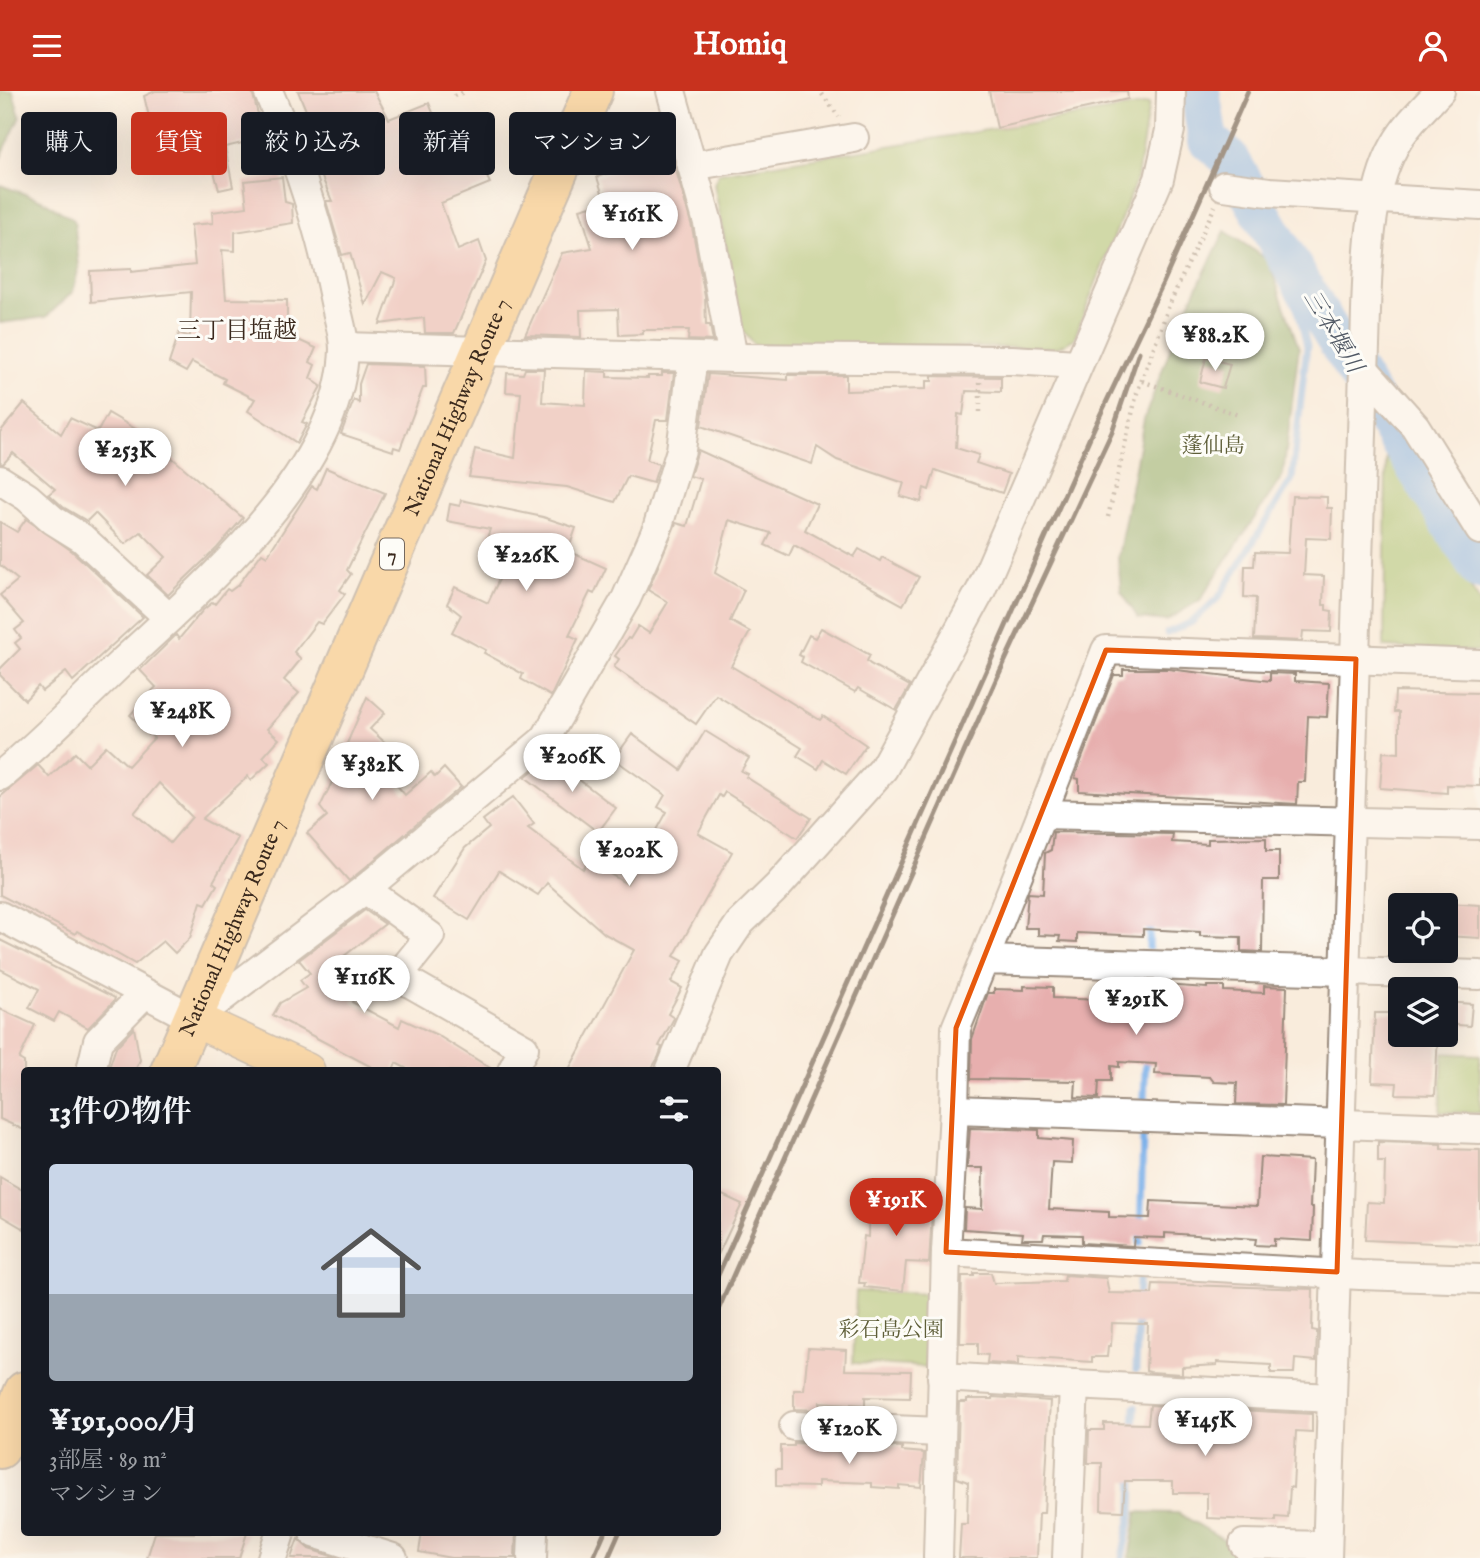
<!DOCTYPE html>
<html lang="ja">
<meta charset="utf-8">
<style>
:root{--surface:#171b24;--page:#242831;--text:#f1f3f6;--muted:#9ea1a6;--line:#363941;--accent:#c8321e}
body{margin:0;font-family:"IM FELL English","Noto Serif JP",serif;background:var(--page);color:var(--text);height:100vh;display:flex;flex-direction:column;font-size:26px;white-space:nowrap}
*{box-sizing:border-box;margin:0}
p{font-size:23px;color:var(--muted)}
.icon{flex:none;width:38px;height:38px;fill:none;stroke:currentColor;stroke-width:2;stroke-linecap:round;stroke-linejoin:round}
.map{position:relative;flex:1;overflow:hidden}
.sheet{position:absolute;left:21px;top:976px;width:700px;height:469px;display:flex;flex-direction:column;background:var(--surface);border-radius:7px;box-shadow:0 7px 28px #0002}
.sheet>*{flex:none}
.banner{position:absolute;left:21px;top:21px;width:700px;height:63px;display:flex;gap:14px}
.tools{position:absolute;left:1388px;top:802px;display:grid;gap:14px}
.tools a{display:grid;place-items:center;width:70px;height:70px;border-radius:7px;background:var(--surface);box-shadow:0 7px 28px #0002;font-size:35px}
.price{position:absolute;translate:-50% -60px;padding:0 16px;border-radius:24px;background:#fff;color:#222;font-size:23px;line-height:46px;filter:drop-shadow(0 2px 4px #0008)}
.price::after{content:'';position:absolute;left:50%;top:42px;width:21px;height:16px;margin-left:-10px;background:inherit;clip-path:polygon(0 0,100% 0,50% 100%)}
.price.on{background:var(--accent);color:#fff}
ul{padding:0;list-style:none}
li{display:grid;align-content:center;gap:14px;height:371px;padding:0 28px}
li+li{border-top:2px solid var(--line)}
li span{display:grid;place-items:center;height:217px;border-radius:7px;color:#555}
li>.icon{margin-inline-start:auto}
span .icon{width:126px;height:126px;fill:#fffc;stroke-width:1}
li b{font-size:30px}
h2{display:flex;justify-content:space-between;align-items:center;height:84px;padding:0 28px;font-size:30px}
.tag{padding:0 24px;border-radius:7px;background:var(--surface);box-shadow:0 7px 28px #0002;font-size:24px;line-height:63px}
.tag.on{background:var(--accent);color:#fff}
header{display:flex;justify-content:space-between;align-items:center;height:91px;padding:0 28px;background:var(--accent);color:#fff;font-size:32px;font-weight:800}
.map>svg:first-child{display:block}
.green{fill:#a0c068;stroke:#6e7543;stroke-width:2}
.forest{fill:#80a65c;stroke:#5e683d;stroke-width:2}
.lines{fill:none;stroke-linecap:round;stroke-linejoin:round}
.stream{stroke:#7bb0e9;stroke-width:7}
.river{stroke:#7bb0e9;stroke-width:40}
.building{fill:#e7afae;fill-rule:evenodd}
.minor-casing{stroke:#9a8b7d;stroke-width:32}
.major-casing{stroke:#9a8b7d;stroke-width:38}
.highway-casing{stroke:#9a8b7d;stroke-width:42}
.path{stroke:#9a8b7d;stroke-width:4.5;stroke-dasharray:2 5;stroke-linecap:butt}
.minor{stroke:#fff;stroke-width:28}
.major{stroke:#f8bf6c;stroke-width:35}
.highway{stroke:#f8bf6c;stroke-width:38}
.rail{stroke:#3b2a1e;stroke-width:5}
.marked{fill:none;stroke:#e8590c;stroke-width:5;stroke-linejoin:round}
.labels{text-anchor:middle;stroke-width:6;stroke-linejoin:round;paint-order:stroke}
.shield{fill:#fdfcf7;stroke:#75695f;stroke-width:2}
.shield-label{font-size:19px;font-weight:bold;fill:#3b2a1e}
.street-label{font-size:21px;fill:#3b2a1e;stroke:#fdfcf7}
.park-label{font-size:21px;fill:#5e5e38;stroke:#fdfcf7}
.water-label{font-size:23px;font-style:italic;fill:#515965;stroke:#fdfcf7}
.quarter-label{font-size:24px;fill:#3b2a1e;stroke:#fdfcf7}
</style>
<header><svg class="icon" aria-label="menu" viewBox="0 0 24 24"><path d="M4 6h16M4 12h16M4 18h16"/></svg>Homiq<svg class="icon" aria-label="person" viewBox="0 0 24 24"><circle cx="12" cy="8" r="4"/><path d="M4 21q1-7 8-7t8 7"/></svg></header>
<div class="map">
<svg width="1480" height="1467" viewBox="0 0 1480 1467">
<rect width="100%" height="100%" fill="#fdfcf7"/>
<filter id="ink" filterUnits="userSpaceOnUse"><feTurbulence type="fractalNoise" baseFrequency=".0143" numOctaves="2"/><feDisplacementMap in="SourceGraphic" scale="14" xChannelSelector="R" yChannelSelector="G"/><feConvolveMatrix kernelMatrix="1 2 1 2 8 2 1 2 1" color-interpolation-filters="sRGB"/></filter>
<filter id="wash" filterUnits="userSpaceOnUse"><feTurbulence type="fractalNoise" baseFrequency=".00686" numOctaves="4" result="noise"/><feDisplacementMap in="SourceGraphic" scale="28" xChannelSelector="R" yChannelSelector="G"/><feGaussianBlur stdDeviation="1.57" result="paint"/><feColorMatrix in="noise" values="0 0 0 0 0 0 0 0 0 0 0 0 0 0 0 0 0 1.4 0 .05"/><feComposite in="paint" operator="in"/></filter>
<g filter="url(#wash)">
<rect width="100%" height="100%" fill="#f9ecdc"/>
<g class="green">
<path d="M1149,13L1137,87L1074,248L1056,257L754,254L741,237L714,93L719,82Z"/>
<path d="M1386,364L1480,511V561L1384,556Z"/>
<path d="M1443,962L1480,964V1022L1440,1021Z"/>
<path d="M856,1200L929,1203L926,1276L853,1272Z"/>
</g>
<g class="forest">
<path d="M0,0H13L20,26L0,68Z"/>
<path d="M0,94L42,109L74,129L79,175L73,201L46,226L0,232Z"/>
<path d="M1225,140L1268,169L1299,257L1283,384L1200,509L1166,530L1138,527L1121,500L1118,466L1144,328L1181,229Z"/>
<path d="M1137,1421L1178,1422L1242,1459V1467H1129Z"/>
</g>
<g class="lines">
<g class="stream">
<path d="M1167,542L1192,531L1219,506L1292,388L1307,255L1285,165"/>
<path d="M1149,856L1150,832"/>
<path d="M1144,1008L1146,963"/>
<path d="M1140,1152L1143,1045"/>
<path d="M1138,1212L1139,1189"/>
<path d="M1136,1279L1138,1224"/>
<path d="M1134,1341L1135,1316"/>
<path d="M1122,1467L1132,1419L1133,1381"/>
</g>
<path class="river" d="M1200,0L1208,49L1229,67L1316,217L1480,479"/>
</g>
<g id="blocks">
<g class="building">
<path d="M155,0H252L264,47L225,56L233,96L219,99L208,58L193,62L190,48L140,56L136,36L151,34L144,5Z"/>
<path d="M298,0H374L389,28L429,12L447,56L468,47L490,92L441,112L458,159L479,150L486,170L454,242H425L424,227L380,233L396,187L382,181L365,214L350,162L342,164L326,110H332L305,46L315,41Z"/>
<path d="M989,0H1127L1128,8L997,37Z"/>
<path d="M646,25L653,48L666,44L692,136L705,206L706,234H710L713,250L688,249L689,239H643V243L619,244L618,218L580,219L581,246L525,244L562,162L592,157L580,118L605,111L597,86L629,75L618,33Z"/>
<path d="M282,86L285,111L292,113L293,132L235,141V160L222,159L226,208L287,209V244L316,257L310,271L315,274L310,287L321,295L302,331L307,333L297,352L248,320L255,308L223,292L225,288L192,271L186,281L169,272L179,242L190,246L191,201L91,211L90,180L131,178V181L195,174L191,134L213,132L212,121L247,116L244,90Z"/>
<path d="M1206,267L1230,273L1223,297L1200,291Z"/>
<path d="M366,273L425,275L426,297H423L400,358L394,356L393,360L341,343L354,309L359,312V293Z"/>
<path d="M525,278H544L542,311L585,314L586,280L607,281V286L648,287V285H662V282H674L668,329H656L647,369L659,373L653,392L628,385L615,411L567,396L469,386L475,358L515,367L521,302L506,301L507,282L523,283Z"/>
<path d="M708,283L788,289V284H846V300L926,298V290H932V285L1001,286V301L966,300L963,324L958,323L956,357L979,364L976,372L1009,383L1002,402L935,379L929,399L924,397L921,411L900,405L904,392L837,369L817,356L812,373L701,335Z"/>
<path d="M24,312L61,343L70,327L98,340L108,322L144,343L243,427L217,457L168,504L147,484L166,466L141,441L125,453L95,422L87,430L63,416L49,403L55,398L13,362L3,373L0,372V341Z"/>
<path d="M698,359L817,413L805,439L854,466L859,458L880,470L882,466L919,486L903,514L794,454L789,465L765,454L771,442L729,429L715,482L744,499L730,530L750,541L731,575L820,629L823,625L866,654L846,683L823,669L818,678L797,665L802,657L716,604L696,633L614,576L619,568L615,565L628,547L630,548L638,535L649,542L668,511L648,499L676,432L687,435L701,388L690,385Z"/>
<path d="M326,377L385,402L347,479L351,483L340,499L345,503L322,533L317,531L294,561L301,568L284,589L299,602L267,638L279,648L263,666L269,672L251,689L248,685L202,728L238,747L213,791L217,794L206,813L201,811L190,847L175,862L163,850L135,873L77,840L75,843L0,804V706L38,674L49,686L75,662L87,674L106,655L128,675L154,647L130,624L156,596L140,579L176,544L179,548L203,519L213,511L215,513L227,498L230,500L238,494L262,462L267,465L312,395L317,398ZM159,692L192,726L170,752L134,722Z"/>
<path d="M1292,405L1327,406V417H1332L1331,448L1306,447L1304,484L1324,485L1323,514H1326V519L1332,520L1331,541L1303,540L1302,550L1254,548L1256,507L1244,506L1245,475H1254L1255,461L1288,462Z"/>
<path d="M461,409L543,426L576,437L568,460L606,477L594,503L590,501L569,544L578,548L551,605L521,588L523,583L484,562L486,559L452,541L461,524L447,513L455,496L488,512L509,467L483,459L490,438L447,430L450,413L460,415Z"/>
<path d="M26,428L72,460L143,526L73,590L66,581L42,600L38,595L25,609L0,584V578L20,558L15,552L21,547L15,539L24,532L0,504L18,489L0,474V431L17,441Z"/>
<path d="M821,537L870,564L867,570L870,573L910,595L896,619L858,597L855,601L801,571L803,566L799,564L809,544L815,547Z"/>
<path d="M1123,578H1168L1270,590V582L1295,583V590L1329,592L1327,626L1308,625L1305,691H1298L1297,713L1079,700V688L1075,687L1076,683L1114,584H1123Z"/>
<path d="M1395,600L1480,602V695L1447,694V702L1380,697L1383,661L1399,662V621H1394Z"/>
<path d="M367,606L385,622L370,638L389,655L376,669L405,704L431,681L435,686L444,677L461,696L349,790L307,742L327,725L320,716L344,666L342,664Z"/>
<path d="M705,640L749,667L741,680L748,683L746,686L811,727L797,747L725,701L722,706L719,704L698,742L732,761L674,865L683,870L671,891L682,897L668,923L674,927L659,955L662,956L658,967L650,980H568L634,859L605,843L547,792L538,804L499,780L469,829L433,807L465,757L489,737L483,729L513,706L534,733L528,737L583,778L588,770L627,793L667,721L658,716L665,704L614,668L632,643L681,679Z"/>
<path d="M549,666L562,681L565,678L616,717L598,741L525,686Z"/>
<path d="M1053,741L1173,743L1172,751L1208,753V748L1266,747V760H1279V789H1263L1262,861L1241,860V846L1200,845V841L1143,838V845L1077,842V851L1059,850L1060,845L1038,844V837H1025L1028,802L1043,803L1045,762L1051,759Z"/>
<path d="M1446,812L1480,814V847L1446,845Z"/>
<path d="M365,819L385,833L321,883L357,902L352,911L399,936L402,928L437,944L495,980H411L396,972L393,980H379L273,924L280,912L306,897L300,889L310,882L299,869Z"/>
<path d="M0,849L115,907L114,910L88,937L59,921L54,930L29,917L39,898L0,878Z"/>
<path d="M1102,890L1207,897V895H1224V900L1264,902V895L1287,896L1283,1014L1236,1013L1237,992L1214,991L1210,986L1155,983L1156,973L1119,971V976L1111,975V990H1099L1098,1007L1075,1006L1076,990L971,988L972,948L988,902H994V898L1024,899V895L1053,896V907L1102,909Z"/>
<path d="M1446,911L1472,913L1470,935L1446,933Z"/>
<path d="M0,918L35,934L19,968L24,971V1039L0,1028Z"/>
<path d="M1375,922H1400V943H1438L1435,1004L1396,1003L1397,992L1372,991Z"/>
<path d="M134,937L140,969L135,980H108L116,956Z"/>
<path d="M970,1037L1039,1039V1047L1073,1050L1072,1072L1052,1071L1049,1118L1109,1121V1126L1150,1127L1151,1110L1257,1115L1260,1066L1312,1069L1310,1116H1313L1312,1150L1274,1148V1155L1255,1154L1256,1148L1165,1142V1147L1134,1146L1133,1155L1082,1152V1144L1044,1143L1043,1148H1022L1023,1142L964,1138L965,1117L982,1118L983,1077H967Z"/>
<path d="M1378,1051L1441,1053V1058L1480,1059V1154L1365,1149L1367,1111L1384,1112L1385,1071H1378Z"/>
<path d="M0,1086L24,1100V1138L0,1124Z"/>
<path d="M877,1098L914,1099V1103L933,1104L929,1172L906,1171L903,1200L864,1196L865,1192H859L864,1145L868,1146L869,1116H876Z"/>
<path d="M718,1102L742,1113L718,1164Z"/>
<path d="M974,1182H991L994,1192L1064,1190L1065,1184L1106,1187L1109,1202L1152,1203L1153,1193L1313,1198L1312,1239L1317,1240L1316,1270L1295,1268L1294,1282H1271V1274L1217,1271V1274L1182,1276V1283L1150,1281L1146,1280L1148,1233L1112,1232L1111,1255H1108L1107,1266H1092V1271L1018,1266V1274L987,1272L988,1264L978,1263V1252H960L962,1185H974Z"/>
<path d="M808,1257L846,1259L845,1279L911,1280L910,1307L865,1306V1314L820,1311V1319L794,1318V1299H804Z"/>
<path d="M993,1306L1050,1310L1044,1422H1039L1037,1467H959L961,1433H967L968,1391L957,1387L959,1311H967V1308H993Z"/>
<path d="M1150,1314L1312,1323V1341L1296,1340L1293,1397L1290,1396L1288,1427L1276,1426V1430L1207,1427V1402H1173V1390H1125L1123,1420L1101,1419L1102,1372H1088L1089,1339H1104V1332L1148,1333Z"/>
<path d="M794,1352L902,1356V1360L924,1362L921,1396L899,1394V1398L872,1396V1392L818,1390V1396L776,1395V1378H781V1355H794Z"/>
<path d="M155,1442H247L239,1467H147Z"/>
<path d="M422,1442H516L515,1467H451L419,1461Z"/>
<path d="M298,1448L309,1458L338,1467H291Z"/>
</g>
</g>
</g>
<g filter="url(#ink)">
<use href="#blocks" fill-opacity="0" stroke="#9a8b7d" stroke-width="2"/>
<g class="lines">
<g class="minor-casing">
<g id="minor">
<path d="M671,0L708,132L733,267"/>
<path d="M692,75L854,47"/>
<path d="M1224,95L1269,101L1480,114"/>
<path d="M344,256L733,267L1012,269L1077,273"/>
<path d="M1364,278L1415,335L1480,439"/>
<path d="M0,389L27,406L53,429L82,447L169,527"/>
<path d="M0,685C42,651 80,611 120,573C203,495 341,381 344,258C344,243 338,226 335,211C321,139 297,68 268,0"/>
<path d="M1042,723L1106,559L1480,573"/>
<path d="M365,798L430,845L398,885L524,957L512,980"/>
<path d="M0,825L194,928L365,798L545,648L626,508L657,438L681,359L693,266"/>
<path d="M984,869L1042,723L1480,734"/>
<path d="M91,980L98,950L144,903"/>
<path d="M670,980L719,863L740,832L778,795L883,678L981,499L1159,88L1170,39L1171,0"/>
<path d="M954,1019L956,937L984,869L1480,884"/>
<path d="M946,1161L954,1019L1480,1038"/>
<path d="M942,1286L1074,1294"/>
<path d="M794,1335L941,1341"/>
<path d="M314,1442L393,1467"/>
<path d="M1244,1453L1327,1455"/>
<path d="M272,1467L280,1442"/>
<path d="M532,1467L533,1442"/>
<path d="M938,1467L946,1161L1360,1184L1480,1188"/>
<path d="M1067,1467L1074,1294L1332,1307"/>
<path d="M1327,1467L1364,278C1368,212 1362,112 1395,54C1406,34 1424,17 1440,0"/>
</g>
</g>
<g class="major-casing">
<path id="major" d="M194,928L307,980"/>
</g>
<g class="highway-casing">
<g id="highway">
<path id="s1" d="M170,980L593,0"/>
<path d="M0,1358L24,1300"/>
</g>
</g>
<g class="path">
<path d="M822,3L839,26"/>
<path d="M454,5L466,0"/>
<path d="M1142,290L1238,324"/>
<path d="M980,321V291"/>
<path d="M1108,426L1137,302L1170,212L1215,115"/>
</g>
<use href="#minor" class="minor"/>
<use href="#major" class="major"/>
<use href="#highway" class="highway"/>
<g class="rail">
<path d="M718,1184L1094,337L1163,192L1248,0"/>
<path d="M718,1219L996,589L1112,341L1139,261"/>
<path d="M593,1467L604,1442"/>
<path d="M608,1467L619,1442"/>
</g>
</g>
</g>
<path d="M0 0H1480V1467H0ZM1106,559L1356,568L1337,1181L946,1161L956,937Z" fill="#f9ecdc" fill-opacity=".55" fill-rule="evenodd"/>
<path class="marked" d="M1106,559L1356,568L1337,1181L946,1161L956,937Z"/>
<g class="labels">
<rect class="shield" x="380" y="447.5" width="24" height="31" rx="5"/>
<g class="shield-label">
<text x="392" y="470">7</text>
</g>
<g class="street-label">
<text dy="7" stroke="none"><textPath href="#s1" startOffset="723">National Highway Route 7</textPath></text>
<text dy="7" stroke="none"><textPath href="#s1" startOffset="156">National Highway Route 7</textPath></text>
</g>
<g class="park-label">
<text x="1213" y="361">蓬仙島</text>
<text x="891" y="1245">彩石島公園</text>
</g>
<g class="water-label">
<text transform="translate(1334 240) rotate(59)" y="8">三本堰川</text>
</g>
<g class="quarter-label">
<text x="237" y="247">三丁目塩越</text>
</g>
</g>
</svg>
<div class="tools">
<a><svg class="icon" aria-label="locate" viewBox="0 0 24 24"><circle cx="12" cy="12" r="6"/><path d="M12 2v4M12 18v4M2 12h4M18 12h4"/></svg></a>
<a><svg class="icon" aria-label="layers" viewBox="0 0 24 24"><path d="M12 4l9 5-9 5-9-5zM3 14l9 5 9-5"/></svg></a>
</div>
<b class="price" style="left:632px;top:161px">¥161K</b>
<b class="price" style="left:1215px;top:282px">¥88.2K</b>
<b class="price" style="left:125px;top:397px">¥253K</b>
<b class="price" style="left:526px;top:502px">¥226K</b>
<b class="price" style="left:182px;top:658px">¥248K</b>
<b class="price" style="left:572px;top:703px">¥206K</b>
<b class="price" style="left:372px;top:711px">¥382K</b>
<b class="price" style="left:629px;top:797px">¥202K</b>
<b class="price" style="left:364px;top:924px">¥116K</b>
<b class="price" style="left:1136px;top:946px">¥291K</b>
<b class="price on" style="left:896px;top:1147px">¥191K</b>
<b class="price" style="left:1205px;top:1367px">¥145K</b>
<b class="price" style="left:849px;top:1375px">¥120K</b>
<div class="banner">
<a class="tag">購入</a>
<a class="tag on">賃貸</a>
<a class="tag">絞り込み</a>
<a class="tag">新着</a>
<a class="tag">マンション</a>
</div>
<section class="sheet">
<h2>13件の物件<svg class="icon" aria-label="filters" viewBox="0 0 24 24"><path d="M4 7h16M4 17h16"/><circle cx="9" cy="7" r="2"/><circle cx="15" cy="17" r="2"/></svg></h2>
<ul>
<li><span style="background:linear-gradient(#c9d6e8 60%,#9aa5b1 0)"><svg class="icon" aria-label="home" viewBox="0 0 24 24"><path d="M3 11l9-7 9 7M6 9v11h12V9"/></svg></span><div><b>¥191,000/月</b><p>3部屋 · 89 m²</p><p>マンション</p></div></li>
</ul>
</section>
</div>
